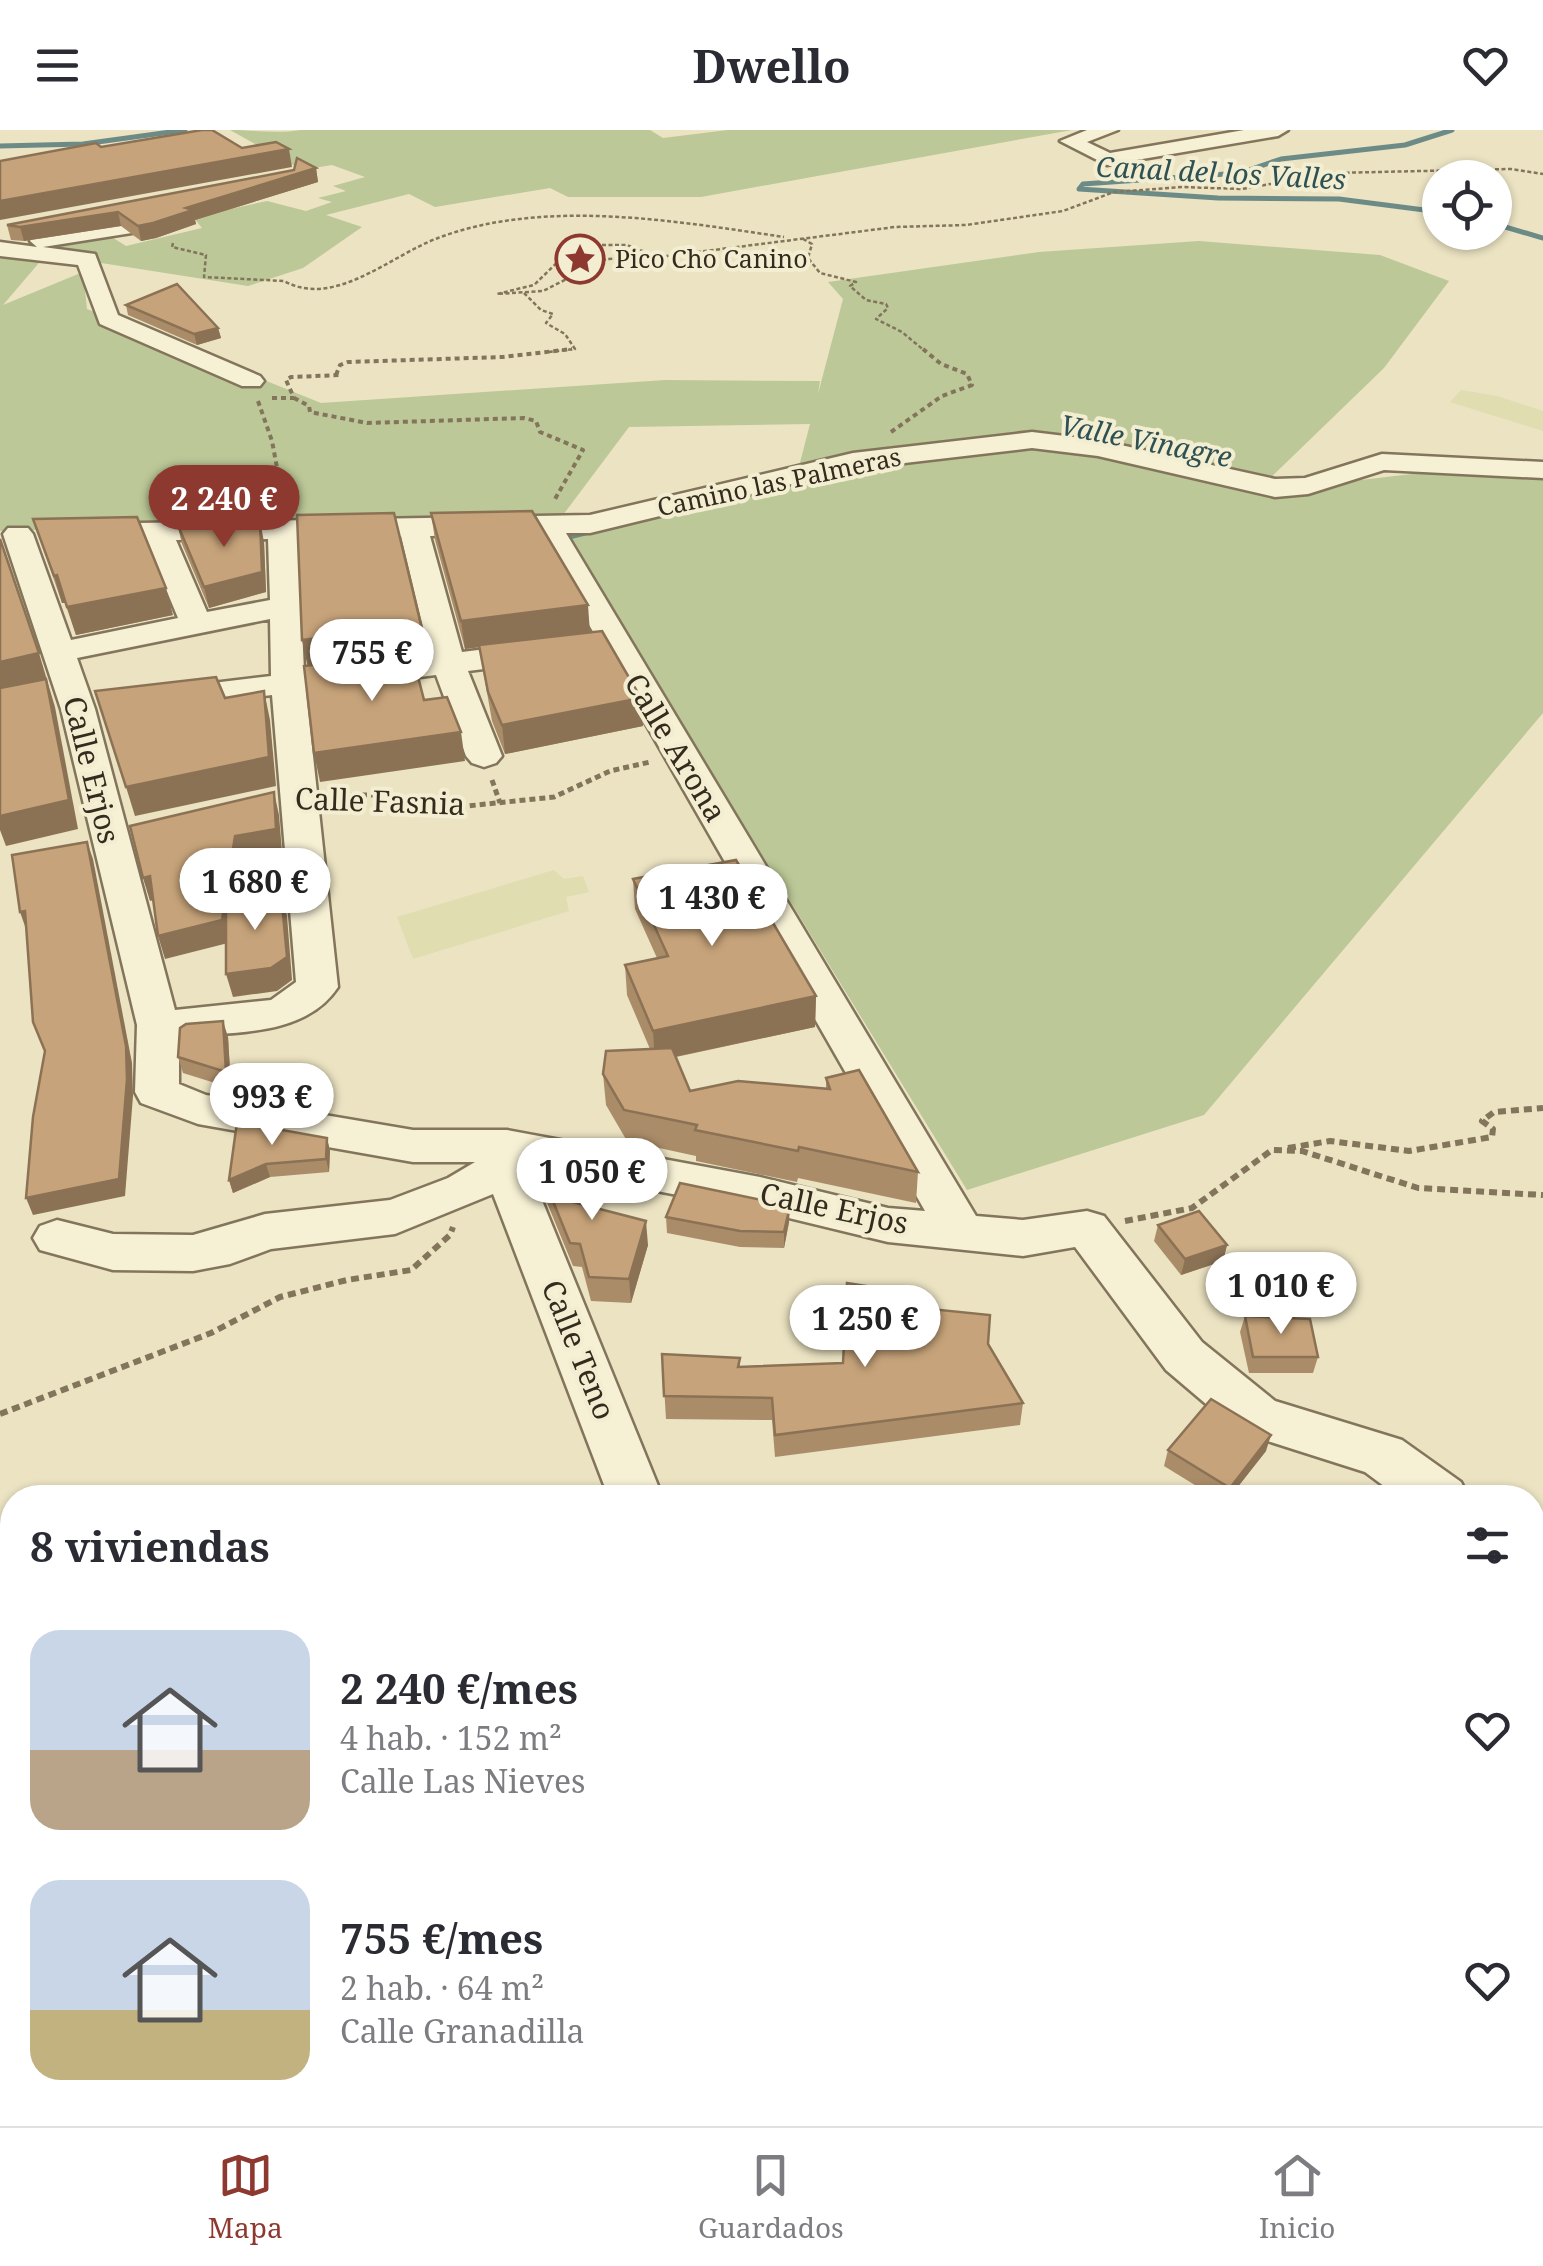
<!DOCTYPE html>
<html lang="es">
<meta charset="utf-8">
<style>
:root{--surface:#fff;--page:#f7f7f7;--text:#2b2b33;--muted:#7c7c81;--line:#e1e1e2;--accent:#8e392f}
body{margin:0;font-family:"Noto Serif",serif;background:var(--page);color:var(--text);height:100vh;display:flex;flex-direction:column;font-size:38px;white-space:nowrap}
*{box-sizing:border-box;margin:0}
p{font-size:32px;color:var(--muted)}
.icon{flex:none;width:55px;height:55px;fill:none;stroke:currentColor;stroke-width:2;stroke-linecap:round;stroke-linejoin:round}
.map{position:relative;flex:1;overflow:hidden}
.drawer{position:absolute;left:0px;top:1355px;width:1545px;height:642px;display:flex;flex-direction:column;background:var(--surface);border-radius:40px 40px 0 0;box-shadow:0 2px 8px #0004}
.drawer>*{flex:none}
.fabs{position:absolute;left:1422px;top:30px;display:grid;gap:20px}
.fabs a{display:grid;place-items:center;width:90px;height:90px;border-radius:50%;background:var(--surface);box-shadow:0 2px 8px #0004;font-size:50px}
.price{position:absolute;translate:-50% -85px;padding:0 22px;border-radius:35px;background:#fff;color:#222;font-size:32px;line-height:65px;filter:drop-shadow(0 2px 5px #0008)}
.price::after{content:'';position:absolute;left:50%;top:60px;width:30px;height:22px;margin-left:-15px;background:inherit;clip-path:polygon(0 0,100% 0,50% 100%)}
.price.selected{background:var(--accent);color:#fff}
ul{padding:0;list-style:none}
li{display:flex;align-items:center;gap:30px;height:250px;padding:0 30px}
li span{display:grid;place-items:center;flex:none;width:280px;height:200px;border-radius:30px;color:#555}
li>.icon{margin-inline-start:auto}
span .icon{width:120px;height:120px;fill:#fffc;stroke-width:1}
li b{font-size:42px}
h2{display:flex;justify-content:space-between;align-items:center;height:120px;padding:0 30px;font-size:42px}
header{display:flex;justify-content:space-between;align-items:center;height:130px;padding:0 30px;background:var(--surface);font-size:45px;font-weight:700}
.dock{display:flex;justify-content:space-around;align-items:center;height:140px;border-top:2px solid var(--line);background:var(--surface);font-size:28px;color:var(--muted)}
.dock a{display:grid;justify-items:center;gap:5px}
.dock .selected{color:var(--accent)}
.map>svg:first-child{display:block}
.farmland{fill:#e0ddb0}
.green{fill:#bcc897}
.lines{fill:none;stroke-linecap:round;stroke-linejoin:round}
.stream-far1{stroke:#6c8b87;stroke-width:5}
.stream{stroke:#6c8b87;stroke-width:6}
.minor-casing{stroke:#83755b;stroke-width:5}
.path-far3{stroke:#83755b;stroke-width:2.5;stroke-dasharray:4 2.5;stroke-linecap:butt}
.path-far2{stroke:#83755b;stroke-width:4;stroke-dasharray:5 4;stroke-linecap:butt}
.path-far1{stroke:#83755b;stroke-width:5;stroke-dasharray:6 4;stroke-linecap:butt}
.path{stroke:#83755b;stroke-width:6;stroke-dasharray:8 5;stroke-linecap:butt}
.minor{fill:#f6f0d5;fill-rule:evenodd}
.wall{fill:#aa8c69}
.shaded-wall{fill:#8b7255}
.building{fill:#c6a37a;stroke:#8b7255;stroke-width:2.5}
.labels{text-anchor:middle;stroke-width:8;stroke-linejoin:round;paint-order:stroke}
.far-poi-label{font-size:25px;fill:#342b1e;stroke:#f3edd1;text-anchor:start}
.far-street-label{font-size:25px;fill:#342b1e;stroke:#f3edd1}
.far-water-label{font-size:28px;font-style:italic;fill:#2e5153;stroke:#f3edd1}
.street-label{font-size:30px;fill:#342b1e;stroke:#f3edd1}
</style>
<header><svg class="icon" aria-label="menu" viewBox="0 0 24 24"><path d="M4 6h16M4 12h16M4 18h16"/></svg>Dwello<svg class="icon" aria-label="heart" viewBox="0 0 24 24"><path d="M12 20l-8-8c-3-5 5-10 8-4 3-6 11-1 8 4z"/></svg></header>
<div class="map">
<svg width="1543" height="1996" viewBox="0 0 1543 1996">
<rect width="100%" height="100%" fill="#ebe3c2"/>
<g class="farmland">
<path d="M1461,260L1497,266L1543,281V301L1450,272Z"/>
<path d="M554,740L564,749L583,746L589,762L566,767L569,781L413,829L397,787Z"/>
</g>
<g class="green">
<path d="M230,0C255,0 276,4 301,0H650L663,8L728,0H1072L701,67H568L550,58L435,77L409,64L326,85L362,97L303,138L248,156L12,119L107,104L126,116L202,98L193,87L267,71L306,81L332,72L318,68L346,61L333,56L365,47L332,35L302,40Z"/>
<path d="M1199,111L1380,125L1449,151L1384,238L1262,356L1292,358L1515,332L1543,335V583L1204,985L967,1060L567,407L796,348L810,294L629,297L563,385L0,401V122L44,127L3,175L83,142L87,179L321,273L665,250L820,251L818,264L843,169L828,152L1039,122Z"/>
</g>
<g class="lines">
<g class="stream-far1">
<path d="M0,16L83,14L185,0"/>
<path d="M1440,82L1339,69L1218,68L1079,59L1083,54L1240,43L1281,29L1405,15L1452,0"/>
<path d="M1495,94L1543,108"/>
</g>
<path class="stream" d="M567,407L595,400"/>
<g class="minor-casing">
<g id="minor">
<path d="M1087,0H1118L1087,12L1110,23L1244,0H1288L1278,6L1107,35L1060,11Z"/>
<path d="M168,85L176,86L179,91L176,96L43,117L95,124L118,185L260,246L264,251L260,256H242L100,194L78,135L0,126V112L37,117L30,111L33,106Z"/>
<path d="M1032,302L1098,310L1275,349L1305,348L1382,324L1543,332V348L1384,340L1308,364L1275,367L1098,326L1032,318L853,339L590,403H566L976,1086L1023,1090L1087,1081L1104,1086L1202,1212L1275,1271L1402,1310L1461,1352L1469,1368H1400L1365,1342L1239,1302L1166,1240L1075,1117L1023,1126L888,1112L760,1081L528,1036L663,1368H609L493,1064L395,1104L271,1119L230,1134L193,1141L113,1140L40,1120L33,1108L40,1096L57,1090L113,1104L193,1105L265,1084L390,1070L448,1048L475,1032H413L198,994L141,973L135,962L137,895L61,579L3,404L8,398H28L33,404L71,510L178,488L146,411L72,409L67,403L72,397L82,394L590,385L853,323ZM537,404L925,1081L888,1078L760,1047L507,1000H413L206,965L179,954V907C233,901 304,908 338,857L306,561L436,545L466,626L472,633L484,637L496,633L502,626L468,541L541,532L553,529L557,522L553,515L541,512L462,522L430,406ZM401,406L430,526L304,541L298,408ZM268,409L270,470L207,482L176,410ZM270,489L271,546L163,559L151,562L146,569L151,576L163,579L272,565L296,852L271,870L175,880L95,579L77,528Z"/>
</g>
</g>
<g class="path-far3">
<path d="M803,109L812,114L808,128L820,143L856,152L850,156L866,170L886,174L888,178L876,189L902,202L926,222"/>
<path d="M173,113L172,117L206,125L204,147L284,151C335,179 391,125 438,108C544,68 675,91 784,107"/>
<path d="M589,115H627L658,127L606,129L543,161L497,164L534,155L568,122Z"/>
<path d="M658,127L895,97L966,95L1063,81L1114,62L1183,57L1242,59L1333,43L1511,39L1543,44"/>
<path d="M524,163L541,180L553,184L546,193L565,204L575,219L549,222"/>
</g>
<g class="path-far2">
<path d="M336,245L340,235L348,232L503,227L572,219"/>
<path d="M272,268H294L286,250L291,247L341,245"/>
<path d="M294,268L309,276L310,282L367,293L524,288L536,291L540,302L583,320L555,369"/>
<path d="M258,271L272,311L284,375"/>
<path d="M891,302L942,266L972,255L967,244L941,234L923,219"/>
</g>
<g class="path-far1">
<path d="M492,650L500,673"/>
<path d="M331,665H377L448,678L554,667L610,641L650,632"/>
</g>
<g class="path">
<path d="M1288,1018L1330,1011L1409,1021L1492,1007L1493,999L1482,991L1494,982L1543,978"/>
<path d="M1125,1091L1192,1078L1272,1020L1302,1021L1418,1058L1543,1065"/>
<path d="M0,1284L211,1203L280,1167L347,1150L411,1140L450,1105L453,1097"/>
</g>
<use href="#minor" class="minor"/>
</g>
<g class="wall">
<path d="M316,38L318,52L195,90L196,94L156,108L141,111L121,96L24,111L11,110L7,95Z"/>
<path d="M126,175L218,198L221,208L197,215L128,185Z"/>
<path d="M431,383L590,502L641,568L643,596L505,624L492,591L479,517L465,519L435,410Z"/>
<path d="M33,389L173,485L76,505L65,473H62Z"/>
<path d="M177,393L264,412L266,462L209,478L182,414Z"/>
<path d="M633,749L816,866L815,897L676,927L690,961L826,958V948L918,1042L916,1073L798,1048L797,1052L696,1031V1026L627,1011L606,975L603,944L650,919L627,865L625,835L657,828L635,779Z"/>
<path d="M228,907L231,958L183,943L178,927Z"/>
<path d="M327,1008L330,1021L329,1042L270,1047L233,1063L229,1050Z"/>
<path d="M531,1017L580,1027L583,1050L571,1072L648,1115L631,1173L591,1171L582,1137L573,1136L534,1041Z"/>
<path d="M666,1087L789,1092L784,1118L740,1117L667,1103Z"/>
<path d="M1158,1095L1227,1115L1223,1131L1181,1145L1154,1111Z"/>
<path d="M885,1159L884,1174L988,1214L1023,1273L1020,1295L775,1327L772,1290L666,1289L662,1224L740,1228V1237L843,1233Z"/>
<path d="M1245,1186L1318,1227L1313,1243H1249L1240,1202Z"/>
<path d="M1168,1320L1266,1321L1229,1368H1216L1164,1336Z"/>
</g>
<g class="shaded-wall">
<path d="M289,19L292,37L0,90V71Z"/>
<path d="M316,38L318,52L195,90L196,94L156,108L141,111L138,96L186,78Z"/>
<path d="M118,82L121,96L24,111L20,97Z"/>
<path d="M218,198L221,208L197,215L194,204Z"/>
<path d="M260,391L264,412L266,462L209,478L204,457Z"/>
<path d="M57,445L65,473H62L54,446Z"/>
<path d="M166,458L173,485L76,505L67,477Z"/>
<path d="M588,475L590,503L465,519L461,491Z"/>
<path d="M421,495L425,523L308,538L302,510Z"/>
<path d="M39,523L55,577L78,699L6,716L0,700V532Z"/>
<path d="M264,561L270,590L276,656L135,686L126,657Z"/>
<path d="M641,568L643,596L505,624L502,595Z"/>
<path d="M461,602L465,631L320,652L314,623Z"/>
<path d="M274,662L279,685L282,722L241,729L228,813L165,829L158,806L235,706Z"/>
<path d="M87,712L93,729L132,933L133,966L125,1066L33,1085L26,1068Z"/>
<path d="M150,746L157,769L150,771L143,748Z"/>
<path d="M281,763L287,786L292,850L277,861L233,867L226,844Z"/>
<path d="M25,781L26,799L20,782Z"/>
<path d="M816,866L815,897L655,931L653,901Z"/>
<path d="M223,891L228,907L231,958L226,942Z"/>
<path d="M327,1008L330,1021L329,1042L326,1029Z"/>
<path d="M580,1027L583,1050L561,1090L557,1068Z"/>
<path d="M266,1034L270,1047L233,1063L229,1050Z"/>
<path d="M790,1076L789,1092L784,1118V1102Z"/>
<path d="M646,1091L648,1115L631,1173L629,1149Z"/>
<path d="M1227,1115L1223,1131L1181,1145L1185,1129Z"/>
<path d="M1271,1305L1266,1321L1229,1368H1227L1230,1358Z"/>
</g>
<g class="building">
<path d="M202,0H212L242,18L276,12L289,19L0,71V31L96,13L101,17Z"/>
<path d="M297,28L316,38L186,78L193,80L153,93L138,96L118,82L20,97L7,95L294,40Z"/>
<path d="M177,154L218,198L194,204L126,175Z"/>
<path d="M532,381L588,475L461,491L431,383Z"/>
<path d="M394,383L421,495L302,510L297,385Z"/>
<path d="M137,387L166,458L67,477L57,445L54,446L33,389Z"/>
<path d="M260,391L262,442L204,457L177,393Z"/>
<path d="M0,409L39,523L0,532Z"/>
<path d="M602,501L641,568L502,595L488,562L479,515Z"/>
<path d="M412,523L424,570L447,567L461,602L314,623L304,536Z"/>
<path d="M216,547L225,568L264,561L269,627L126,657L95,561Z"/>
<path d="M46,549L69,670L0,686V558Z"/>
<path d="M274,662L276,699L235,706L222,790L158,806L150,746L143,748L130,696Z"/>
<path d="M87,712L126,916L127,949L119,1049L26,1068L33,987L45,921L33,892L25,781L20,782L12,725Z"/>
<path d="M736,730L816,866L653,901L625,835L668,826L633,749Z"/>
<path d="M281,763L287,827L271,838L226,844V768Z"/>
<path d="M223,891L226,942L178,927L180,898L186,894Z"/>
<path d="M672,918L690,961L738,951L830,959L826,948L859,940L918,1042L799,1017L798,1021L695,1000L697,995L624,980L603,944L606,921Z"/>
<path d="M237,992L327,1008L326,1029L266,1034L229,1050Z"/>
<path d="M531,1017L580,1027L557,1068L646,1091L629,1149L589,1147L580,1114L570,1113Z"/>
<path d="M680,1053L790,1076L784,1102L740,1101L666,1087Z"/>
<path d="M1199,1081L1227,1115L1185,1129L1158,1095Z"/>
<path d="M847,1153L885,1159L881,1174L990,1185L988,1214L1023,1273L775,1305L772,1268L664,1266L662,1224L740,1228L738,1237L843,1233Z"/>
<path d="M1245,1186L1310,1189L1318,1227H1253Z"/>
<path d="M1211,1269L1271,1305L1230,1358L1168,1320Z"/>
</g>
<defs>
<g id="sight-ring" transform="scale(2.5)"><circle r="9.5" fill="#f3edd1" stroke="#8e392f" stroke-width="1.5"/><path d="M0-6L1.8-2.2L6-1.7L2.9 1.2L3.7 5.4L0 3.3L-3.7 5.4L-2.9 1.2L-6-1.7L-1.8-2.2Z" fill="#8e392f"/></g>
</defs>
<g fill-rule="evenodd">
<use href="#sight-ring" x="580" y="129"/>
</g>
<g class="labels">
<g class="far-poi-label">
<text x="615" y="138">Pico Cho Canino</text>
</g>
<g class="far-street-label">
<text transform="translate(779 352) rotate(-12)" y="9">Camino las Palmeras</text>
</g>
<g class="far-water-label">
<text transform="translate(1221 43) rotate(3)" y="10">Canal del los Valles</text>
<text transform="translate(1146 311) rotate(11)" y="10">Valle Vinagre</text>
</g>
<g class="street-label">
<text transform="translate(675 618) rotate(59)" y="10">Calle Arona</text>
<text transform="translate(91 640) rotate(76)" y="10">Calle Erjos</text>
<text transform="translate(380 672) rotate(2)" y="10">Calle Fasnia</text>
<text transform="translate(834 1079) rotate(12)" y="10">Calle Erjos</text>
<text transform="translate(578 1220) rotate(68)" y="10">Calle Teno</text>
</g>
</g>
</svg>
<div class="fabs">
<a><svg class="icon" aria-label="locate" viewBox="0 0 24 24"><circle cx="12" cy="12" r="6"/><path d="M12 2v4M12 18v4M2 12h4M18 12h4"/></svg></a>
</div>
<b class="price selected" style="left:224px;top:420px">2 240 €</b>
<b class="price" style="left:372px;top:574px">755 €</b>
<b class="price" style="left:255px;top:803px">1 680 €</b>
<b class="price" style="left:712px;top:819px">1 430 €</b>
<b class="price" style="left:272px;top:1018px">993 €</b>
<b class="price" style="left:592px;top:1093px">1 050 €</b>
<b class="price" style="left:1281px;top:1207px">1 010 €</b>
<b class="price" style="left:865px;top:1240px">1 250 €</b>
<section class="drawer">
<h2>8 viviendas<svg class="icon" aria-label="filters" viewBox="0 0 24 24"><path d="M4 7h16M4 17h16"/><circle cx="9" cy="7" r="2"/><circle cx="15" cy="17" r="2"/></svg></h2>
<ul>
<li><span style="background:linear-gradient(#c9d6e8 60%,#b9a48a 0)"><svg class="icon" aria-label="home" viewBox="0 0 24 24"><path d="M3 11l9-7 9 7M6 9v11h12V9"/></svg></span><div><b>2 240 €/mes</b><p>4 hab. · 152 m²</p><p>Calle Las Nieves</p></div><svg class="icon" aria-label="heart" viewBox="0 0 24 24"><path d="M12 20l-8-8c-3-5 5-10 8-4 3-6 11-1 8 4z"/></svg></li>
<li><span style="background:linear-gradient(#c9d6e8 65%,#c2b280 0)"><svg class="icon" aria-label="home" viewBox="0 0 24 24"><path d="M3 11l9-7 9 7M6 9v11h12V9"/></svg></span><div><b>755 €/mes</b><p>2 hab. · 64 m²</p><p>Calle Granadilla</p></div><svg class="icon" aria-label="heart" viewBox="0 0 24 24"><path d="M12 20l-8-8c-3-5 5-10 8-4 3-6 11-1 8 4z"/></svg></li>
</ul>
</section>
</div>
<nav class="dock">
<a class="selected"><svg class="icon" aria-label="map" viewBox="0 0 24 24"><path d="M3 6l6-2 6 2 6-2v14l-6 2-6-2-6 2zM9 4v14M15 6v14"/></svg>Mapa</a>
<a><svg class="icon" aria-label="saved" viewBox="0 0 24 24"><path d="M7 4h10v16l-5-4-5 4z"/></svg>Guardados</a>
<a><svg class="icon" aria-label="home" viewBox="0 0 24 24"><path d="M3 11l9-7 9 7M6 9v11h12V9"/></svg>Inicio</a>
</nav>
